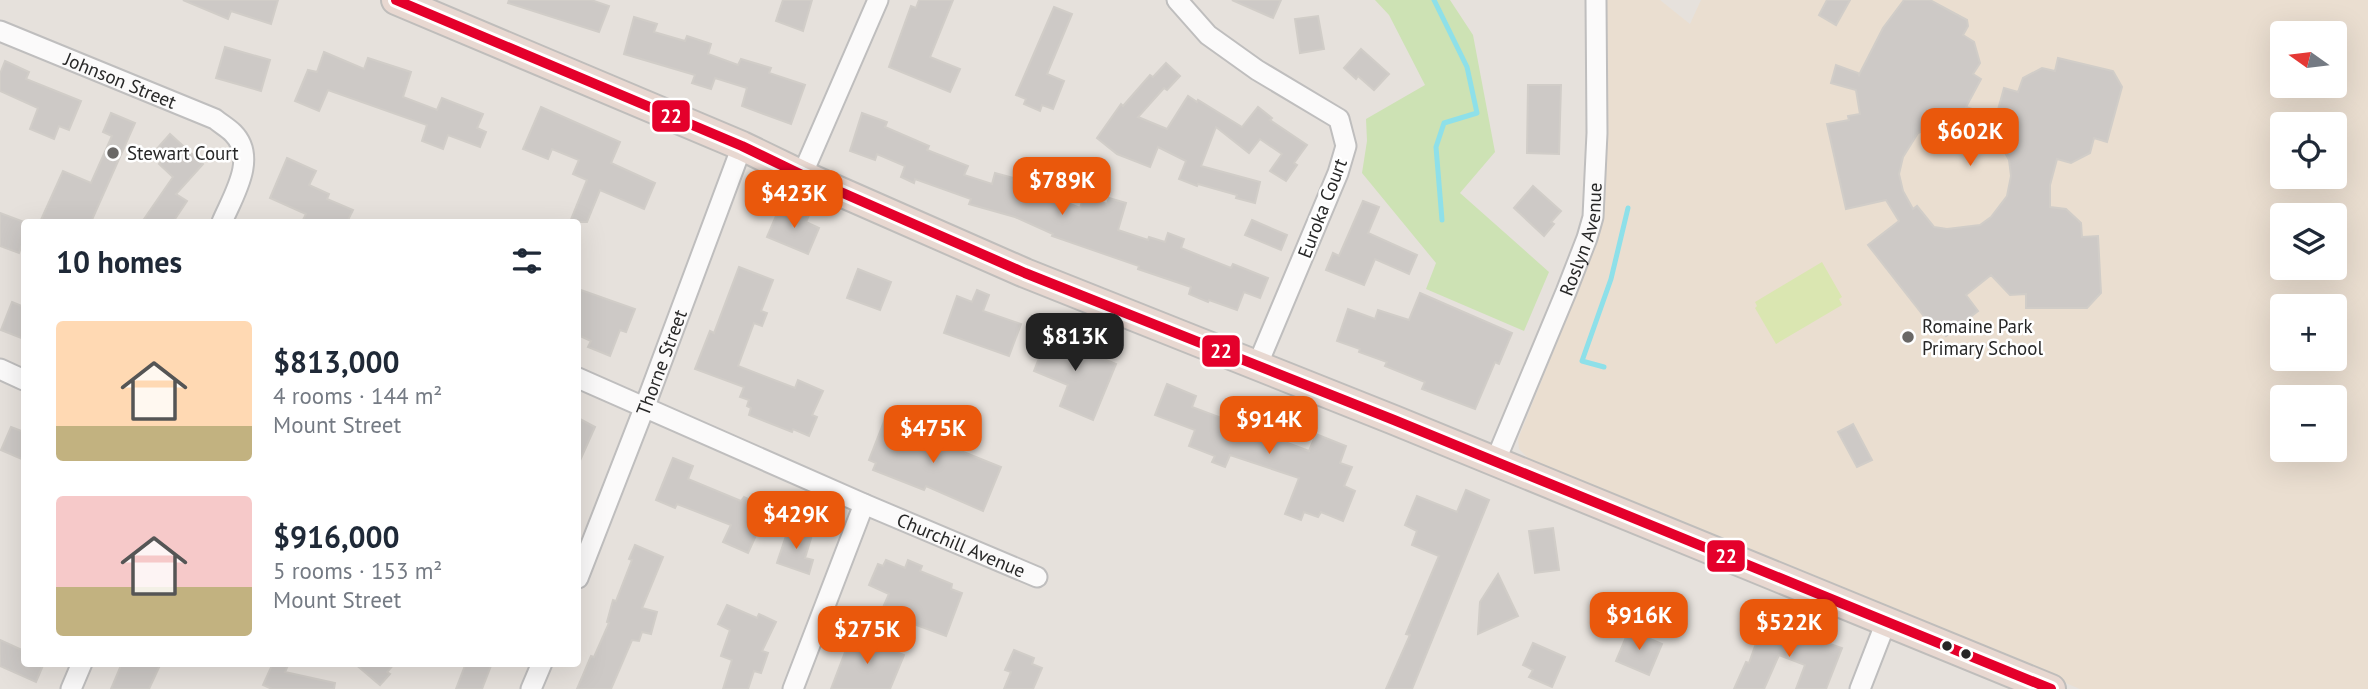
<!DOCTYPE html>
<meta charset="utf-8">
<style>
:root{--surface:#fff;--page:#f6f6f7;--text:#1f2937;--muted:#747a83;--accent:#ea580c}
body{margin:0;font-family:"PT Sans",sans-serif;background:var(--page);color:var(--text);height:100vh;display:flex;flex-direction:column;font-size:26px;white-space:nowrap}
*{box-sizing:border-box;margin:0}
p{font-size:23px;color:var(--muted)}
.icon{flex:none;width:38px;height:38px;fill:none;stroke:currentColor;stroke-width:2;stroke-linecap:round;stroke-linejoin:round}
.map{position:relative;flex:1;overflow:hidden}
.panel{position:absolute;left:21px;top:219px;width:560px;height:448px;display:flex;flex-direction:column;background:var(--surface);border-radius:7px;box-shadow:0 7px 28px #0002}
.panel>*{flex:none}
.needle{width:46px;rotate:284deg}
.buttons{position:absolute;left:2270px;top:21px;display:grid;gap:14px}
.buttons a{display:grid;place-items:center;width:77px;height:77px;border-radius:7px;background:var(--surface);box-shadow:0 7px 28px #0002;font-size:35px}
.price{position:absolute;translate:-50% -60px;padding:0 16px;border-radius:14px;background:var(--accent);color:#fff;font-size:23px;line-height:46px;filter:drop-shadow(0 2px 4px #0008)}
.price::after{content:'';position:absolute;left:50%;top:42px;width:21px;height:16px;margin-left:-10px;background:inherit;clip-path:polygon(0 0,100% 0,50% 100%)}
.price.current{background:#222;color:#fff}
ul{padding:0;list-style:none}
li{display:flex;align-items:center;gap:21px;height:175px;padding:0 35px}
li span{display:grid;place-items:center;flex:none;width:196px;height:140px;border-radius:7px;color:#555}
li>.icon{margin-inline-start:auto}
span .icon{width:84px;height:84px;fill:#fffc;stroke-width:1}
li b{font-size:30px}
h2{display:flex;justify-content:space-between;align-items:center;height:84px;padding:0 35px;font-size:30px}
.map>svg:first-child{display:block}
.education{fill:#eaded0;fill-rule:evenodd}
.green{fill:#cde2b4}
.pitch{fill:#dae6b1}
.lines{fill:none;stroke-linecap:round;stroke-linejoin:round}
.stream{stroke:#8ee0e9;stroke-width:5}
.building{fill:#cdc9c6;stroke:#d1cdc8;stroke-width:2;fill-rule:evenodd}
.minor-casing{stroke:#bfbebe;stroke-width:23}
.highway-casing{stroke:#bfbdbb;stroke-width:32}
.minor{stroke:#fbfafa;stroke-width:19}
.highway{stroke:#e8d8d1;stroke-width:28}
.bus-1-casing{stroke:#fff;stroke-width:16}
.bus-1{stroke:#e4002b;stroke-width:10}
.poi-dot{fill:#6a6866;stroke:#fff;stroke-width:2.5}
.bus-dot{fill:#272727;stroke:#fff;stroke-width:2.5}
.labels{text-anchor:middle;stroke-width:5;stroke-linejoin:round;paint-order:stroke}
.street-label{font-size:19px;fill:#272727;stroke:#fff}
.poi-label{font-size:19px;fill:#272727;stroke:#fff;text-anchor:start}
.line-badge{stroke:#fff;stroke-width:2.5}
.badge-label{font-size:19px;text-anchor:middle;font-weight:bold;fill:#fff}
</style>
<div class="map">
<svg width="2368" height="689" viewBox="0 0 2368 689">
<rect width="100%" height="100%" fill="#e6e1dc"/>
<path class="education" d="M1604,0H1660L1690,24L1701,0H2368V689H2080L1528,458L1519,449L1518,439L1596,246L1603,221L1606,177ZM2282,33H2334V86H2282ZM2282,124H2334V177H2282ZM2282,215H2334V268H2282ZM2282,306H2334V359H2282ZM2282,397H2334V450H2282Z"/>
<path class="green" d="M1375,0H1450L1473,35L1495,152L1460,193L1549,272L1524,331L1426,289L1436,263L1362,173L1367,141L1366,119L1425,85L1389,15Z"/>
<path class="pitch" d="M1822,262L1842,297L1839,299L1842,305L1776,344L1755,308L1757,306L1755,302Z"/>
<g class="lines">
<g class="stream">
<path d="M1434,0L1467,67L1477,113L1444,123L1436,147L1442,220"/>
<path d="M1604,367L1582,361L1611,279L1628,208"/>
</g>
</g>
<g class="building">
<path d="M183,0H278L271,24L231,11L228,19Z"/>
<path d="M509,0H591L609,6L599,32L508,3Z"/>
<path d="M783,0H812L803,31L776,21Z"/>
<path d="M919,0H953L930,57L960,69L950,92L889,67L911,6L916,8Z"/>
<path d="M1232,0H1281L1273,18Z"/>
<path d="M1827,0H1850L1836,25L1819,15Z"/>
<path d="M1904,0H1930L1967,20L1968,26L1963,35L1974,42L1980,63L1973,74L1981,79L1966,107L1996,117L2004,88L2018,92L2023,78L2042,68L2055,71L2058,58L2113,71L2122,87L2107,142L2094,138L2090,153L2071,163L2057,159L2050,185V207L2066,209L2081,223L2082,237L2098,236L2101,293L2087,308H2026V294L2010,295L1991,275L1966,295L1978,311L1946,336L1934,320L1930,324L1868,245L1899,221L1886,200L1846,209L1827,124L1849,120L1848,116L1860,114L1856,90L1831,83L1836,65L1858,73L1859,75L1883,28ZM1973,117L1997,137L2009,160L2011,176L2007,196L1991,217L1980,225L1947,229L1934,227L1917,206L1913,209L1903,191L1899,174L1903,157L1918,133L1946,120Z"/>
<path d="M1054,7L1072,14L1047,74L1064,81L1053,109L1042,105L1040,111L1024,104L1026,99L1016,95Z"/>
<path d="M1318,16L1324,49L1300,53L1295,19Z"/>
<path d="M634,17L657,24L654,32L685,41L687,36L711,44L708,54L738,65L741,59L771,68L769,73L805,85L791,124L742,106L747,88L715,78L711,89L692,83L695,75L624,54Z"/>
<path d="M225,47L270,60L261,91L216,78Z"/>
<path d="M1361,49L1389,74L1374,90L1358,76L1356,79L1344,68Z"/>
<path d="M324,52L364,69L368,58L411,72L403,97L437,110L442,98L483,114L477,128L486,132L480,147L448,135L443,149L422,141L427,125L328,90L319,111L295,101L308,70L317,72Z"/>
<path d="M5,61L29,72L26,79L81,101L69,130L59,126L54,139L30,129L38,108L0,91V74Z"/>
<path d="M1166,63L1180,76L1167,90L1164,88L1138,117L1167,129L1188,96L1197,102L1198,100L1242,127L1258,107L1272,118L1270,120L1307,145L1294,163L1297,165L1286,181L1270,171L1282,154L1260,139L1249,153L1216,127L1201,166L1260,182L1255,203L1236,198L1237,195L1198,184L1197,186L1179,179L1186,161L1158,147L1150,167L1117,154L1097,138L1121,104L1123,106L1150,75L1153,77Z"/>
<path d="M1528,85H1561L1559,154L1527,153Z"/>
<path d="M541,107L620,142L611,163L655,183L644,209L600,190L587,222H570L587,180L573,174L579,160L552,149L548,159L523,149Z"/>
<path d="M111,113L135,123L91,222H40L63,171L91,183L112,136L103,132Z"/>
<path d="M862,113L887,122L885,127L929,146L927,150L968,166L964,175L992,184L995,173L1013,178L1012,180L1080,208L1084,196L1107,204L1109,198L1126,203L1118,230L1148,240L1149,237L1165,242L1168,233L1184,239L1181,248L1231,268L1233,264L1268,278L1260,298L1244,292L1237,310L1209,300L1208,302L1189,294L1191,287L1138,269L1139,266L1052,236L1053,234L1015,217L969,204L971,199L915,179L914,183L901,177L905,166L877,154L875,160L850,151Z"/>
<path d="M170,134L203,164L176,194L187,201L173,222H142L173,177L159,164L163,159L155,151Z"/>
<path d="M287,158L316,171L309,185L329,194L327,199L353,210L347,222H302L306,214L270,198Z"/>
<path d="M1533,186L1561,211L1551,222L1554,224L1544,236L1514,208Z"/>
<path d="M1363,201L1379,207L1368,233L1417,255L1409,274L1375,259L1364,285L1326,270L1333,253L1339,256Z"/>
<path d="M792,208L809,215L806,222L819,228L808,254L767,237L779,209L790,213Z"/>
<path d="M0,213L24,222V239L19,253L0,246Z"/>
<path d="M1252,220L1287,235L1281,250L1245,235Z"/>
<path d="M739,267L773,280L761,311L767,313L762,326L754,323L738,366L795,388L798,380L823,391L812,415L817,417L809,436L793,429L792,432L749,415L751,408L747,406L749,400L740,397L744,387L695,369L710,331L714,333Z"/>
<path d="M858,269L891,282L880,310L847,298Z"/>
<path d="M578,289L635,309L626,332L620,330L610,356L588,347L591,341L578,335Z"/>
<path d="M977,290L989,295L983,311L1021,324L1009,356L944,333L957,296L972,302Z"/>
<path d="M1420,293L1512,333L1499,364L1495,362L1475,409L1422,389L1425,382L1385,366L1387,362L1359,352L1360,349L1337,341L1348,309L1375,319L1378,310L1409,320Z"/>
<path d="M12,302L24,307V339L1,330Z"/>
<path d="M1051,328L1076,338L1073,346L1116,364L1093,420L1060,406L1068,385L1034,371Z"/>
<path d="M1167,384L1196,396L1192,407L1309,451L1316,434L1346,446L1340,463L1352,467L1344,486L1355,491L1343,521L1321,512L1318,517L1304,512L1301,520L1285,514L1299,478L1230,455L1225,467L1212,462L1215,456L1189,446L1195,430L1155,415Z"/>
<path d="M578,418L595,427L578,465Z"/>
<path d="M885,419L929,436L930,433L958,445L956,449L1001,467L983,511L926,486L924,490L873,470L876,463L869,460Z"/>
<path d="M1853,424L1872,460L1857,467L1838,432Z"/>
<path d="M11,427L24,432V460L1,450Z"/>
<path d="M673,458L693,466L688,479L741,501L744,497L750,500L752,495L775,505L766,524L762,522L748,553L723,542L731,525L677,504L675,508L656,500Z"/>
<path d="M1466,490L1489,500L1412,689H1386L1410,635L1406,634L1439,556L1412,545L1417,531L1405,525L1417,496L1457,512Z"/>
<path d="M789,527L812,535L805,558L813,560L809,574L777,563Z"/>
<path d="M1553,528L1559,570L1535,573L1529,531Z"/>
<path d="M635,545L663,557L642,608L657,612L651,634L642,632L639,641L632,640L611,689H577L591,656L594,657L609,623L607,622L613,600L616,601L632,560L629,559Z"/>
<path d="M886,560L905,568L908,560L922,566L920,571L952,584L951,589L962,593L946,636L881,612L889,594L869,585L878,564L883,566Z"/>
<path d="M1498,574L1518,616L1478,634L1480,602Z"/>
<path d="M727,605L757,618L759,614L776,622L762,651L768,653L761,673L754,671L748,689H723L732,660L721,656L730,630L718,624Z"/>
<path d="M1764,621L1842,648L1826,689H1796L1805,665L1779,655L1764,689H1734L1746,662L1749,663Z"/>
<path d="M1629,630L1662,644L1649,675L1616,661Z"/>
<path d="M852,634L904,655L890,689H831Z"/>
<path d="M0,640L24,651V663H44L36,682L0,666Z"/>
<path d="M1533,643L1565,657L1552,687L1529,677L1533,670L1523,665Z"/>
<path d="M1014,650L1034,658L1032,664L1042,668L1033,689H1004L1011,672L1005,670Z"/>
<path d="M122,663H161L149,689H111Z"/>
<path d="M273,663H289L285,672L335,683L334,689H272L263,685Z"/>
<path d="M354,663H395L387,672L390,674L380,685Z"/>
<path d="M466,663H492L482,689H456Z"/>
</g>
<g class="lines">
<g class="minor-casing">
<g id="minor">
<path d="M1177,0L1208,35L1257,70L1339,119L1346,146L1338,173L1257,366"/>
<path id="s1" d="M0,31L215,119C221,124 228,128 233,133C258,158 233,196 222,222"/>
<path d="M802,175L878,0"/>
<path d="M0,369L24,380"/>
<path id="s2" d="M578,378L864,504L1037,577"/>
<path id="s3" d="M1495,462L1566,292L1587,238L1593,217L1597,133L1596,0"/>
<path id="s4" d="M578,578L645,406L742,146"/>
<path d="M71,689L82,663"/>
<path d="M531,689L542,663"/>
<path d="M793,689L864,504"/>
<path d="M1860,689L1886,622"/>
</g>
</g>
<g class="highway-casing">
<path id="highway" d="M396,0L742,146L802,175L1025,273L1394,420L2051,689"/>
</g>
<use href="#minor" class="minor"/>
<use href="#highway" class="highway"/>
<g class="bus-1-casing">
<path id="bus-1" d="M396,0L742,146L802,175L1025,273L1394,420L2051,689"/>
</g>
<use href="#bus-1" class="bus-1"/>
</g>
<g class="poi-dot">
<circle cx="113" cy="153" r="7"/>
<circle cx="1908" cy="337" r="7"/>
</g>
<g class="bus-dot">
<circle cx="1947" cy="646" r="6"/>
<circle cx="1966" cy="654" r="6"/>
</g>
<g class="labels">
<g class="street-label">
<text dy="7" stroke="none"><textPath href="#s1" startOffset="130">Johnson Street</textPath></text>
<text transform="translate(1322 208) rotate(-69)" y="7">Euroka Court</text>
<text dy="7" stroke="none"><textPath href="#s3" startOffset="240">Roslyn Avenue</textPath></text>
<text dy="7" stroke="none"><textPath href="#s4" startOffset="231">Thorne Street</textPath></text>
<text dy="7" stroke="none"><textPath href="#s2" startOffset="418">Churchill Avenue</textPath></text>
</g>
<g class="poi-label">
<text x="127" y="160">Stewart Court</text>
<text x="1922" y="333">Romaine Park<tspan x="1922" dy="22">Primary School</tspan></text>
</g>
</g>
<g class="line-badge">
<rect x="651" y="99" width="40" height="34" rx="7" fill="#e4002b"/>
<rect x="1201" y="334" width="40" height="34" rx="7" fill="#e4002b"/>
<rect x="1706" y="539" width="40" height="34" rx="7" fill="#e4002b"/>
</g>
<g class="badge-label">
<text x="671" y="123">22</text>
<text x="1221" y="358">22</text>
<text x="1726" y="563">22</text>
</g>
</svg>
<div class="buttons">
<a><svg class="needle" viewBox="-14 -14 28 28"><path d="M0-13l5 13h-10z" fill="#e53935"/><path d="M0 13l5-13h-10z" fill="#747a83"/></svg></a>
<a><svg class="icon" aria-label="locate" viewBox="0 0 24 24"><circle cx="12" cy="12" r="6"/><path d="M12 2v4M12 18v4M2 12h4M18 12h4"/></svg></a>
<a><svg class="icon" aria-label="layers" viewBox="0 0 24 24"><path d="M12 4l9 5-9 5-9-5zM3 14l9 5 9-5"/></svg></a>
<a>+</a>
<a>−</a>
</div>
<b class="price" style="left:1970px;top:168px">$602K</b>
<b class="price" style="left:1062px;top:217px">$789K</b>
<b class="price" style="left:794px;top:230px">$423K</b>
<b class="price current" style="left:1075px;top:373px">$813K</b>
<b class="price" style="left:1269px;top:456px">$914K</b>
<b class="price" style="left:933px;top:465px">$475K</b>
<b class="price" style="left:796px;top:551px">$429K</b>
<b class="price" style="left:1639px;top:652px">$916K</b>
<b class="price" style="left:1789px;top:659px">$522K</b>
<b class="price" style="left:867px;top:666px">$275K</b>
<section class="panel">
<h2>10 homes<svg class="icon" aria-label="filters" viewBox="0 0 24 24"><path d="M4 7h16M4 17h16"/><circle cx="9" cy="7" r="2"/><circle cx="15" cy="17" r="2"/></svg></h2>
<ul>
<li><span style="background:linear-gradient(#ffd9b3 75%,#c2b280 0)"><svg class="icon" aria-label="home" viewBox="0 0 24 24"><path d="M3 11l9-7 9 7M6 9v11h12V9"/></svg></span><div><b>$813,000</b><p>4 rooms · 144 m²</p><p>Mount Street</p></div></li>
<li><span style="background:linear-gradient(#f6c9c9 65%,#c2b280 0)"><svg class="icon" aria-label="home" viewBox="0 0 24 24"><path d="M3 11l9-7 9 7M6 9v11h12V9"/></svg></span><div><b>$916,000</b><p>5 rooms · 153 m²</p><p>Mount Street</p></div></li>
</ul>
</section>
</div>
